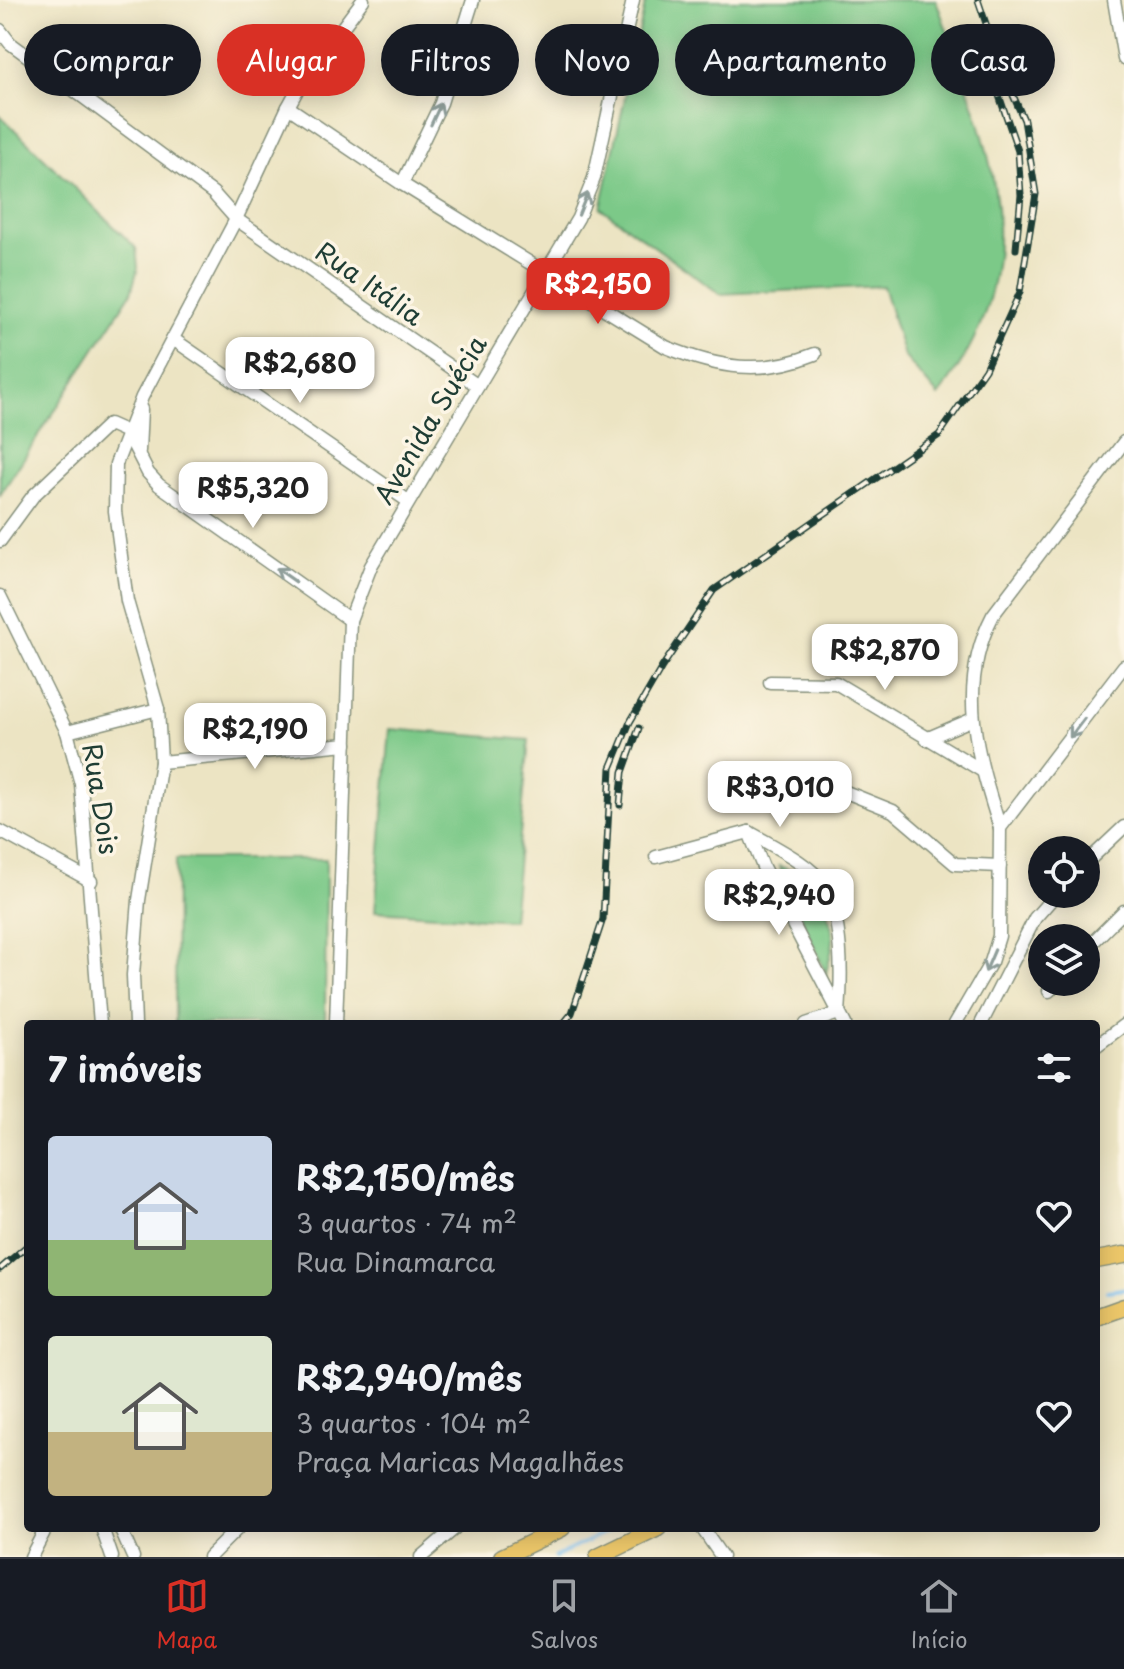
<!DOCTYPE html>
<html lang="pt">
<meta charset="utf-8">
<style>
:root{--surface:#171b24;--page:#20242c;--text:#f1f3f6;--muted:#9ea1a6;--line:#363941;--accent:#d93025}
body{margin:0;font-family:"Playpen Sans",sans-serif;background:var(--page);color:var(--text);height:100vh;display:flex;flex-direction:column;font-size:30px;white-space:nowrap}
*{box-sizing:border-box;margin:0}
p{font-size:26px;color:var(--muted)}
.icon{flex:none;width:44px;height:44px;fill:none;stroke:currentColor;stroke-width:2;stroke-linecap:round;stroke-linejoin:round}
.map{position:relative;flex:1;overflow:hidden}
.details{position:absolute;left:24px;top:1020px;width:1076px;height:512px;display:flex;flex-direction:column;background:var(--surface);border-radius:8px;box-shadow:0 4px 20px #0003}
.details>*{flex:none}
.top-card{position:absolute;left:24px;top:24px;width:1076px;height:72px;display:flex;gap:16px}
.controls{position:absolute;left:1028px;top:836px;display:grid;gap:16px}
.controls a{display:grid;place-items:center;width:72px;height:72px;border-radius:50%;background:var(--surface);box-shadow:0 4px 20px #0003;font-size:40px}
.price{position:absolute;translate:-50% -68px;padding:0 18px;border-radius:16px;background:#fff;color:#222;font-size:26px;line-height:52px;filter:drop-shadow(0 2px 4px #0008)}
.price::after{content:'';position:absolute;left:50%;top:48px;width:24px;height:18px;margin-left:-12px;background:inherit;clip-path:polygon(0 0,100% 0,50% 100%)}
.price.selected{background:var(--accent);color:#fff}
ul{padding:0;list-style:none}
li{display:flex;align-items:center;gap:24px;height:200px;padding:0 24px}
li span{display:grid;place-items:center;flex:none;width:224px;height:160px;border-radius:8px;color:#555}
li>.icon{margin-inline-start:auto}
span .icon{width:96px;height:96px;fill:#fffc;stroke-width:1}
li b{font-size:34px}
h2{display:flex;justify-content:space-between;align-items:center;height:96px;padding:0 24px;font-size:34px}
.chip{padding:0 28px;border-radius:36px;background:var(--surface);box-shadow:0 4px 20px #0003;font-size:28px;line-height:72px}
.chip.selected{background:var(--accent);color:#fff}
.dock{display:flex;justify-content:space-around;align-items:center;height:112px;border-top:2px solid var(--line);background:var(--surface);font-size:22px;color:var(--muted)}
.dock a{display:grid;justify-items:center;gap:4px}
.dock .selected{color:var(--accent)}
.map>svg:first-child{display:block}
.green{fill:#7cc988;stroke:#4e835e;stroke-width:2}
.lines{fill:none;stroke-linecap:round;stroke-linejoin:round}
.stream{stroke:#7abff1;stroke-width:4}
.minor-casing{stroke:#86907c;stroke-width:15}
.major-casing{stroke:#86907c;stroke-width:19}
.minor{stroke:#fff;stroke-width:12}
.major{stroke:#ebc669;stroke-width:16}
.rail-casing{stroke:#1f3d34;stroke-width:7}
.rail{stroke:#fcf5e5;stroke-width:4;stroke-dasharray:12;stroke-linecap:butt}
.oneway{stroke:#8f9e9a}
.labels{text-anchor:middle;stroke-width:7;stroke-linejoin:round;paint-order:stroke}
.street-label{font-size:26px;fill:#1f3d34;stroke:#fcf5e5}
</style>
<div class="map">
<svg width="1124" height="1557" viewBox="0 0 1124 1557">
<rect width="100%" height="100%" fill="#fcf5e5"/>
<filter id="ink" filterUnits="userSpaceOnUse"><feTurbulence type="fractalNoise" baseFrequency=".0125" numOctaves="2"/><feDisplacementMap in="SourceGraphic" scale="16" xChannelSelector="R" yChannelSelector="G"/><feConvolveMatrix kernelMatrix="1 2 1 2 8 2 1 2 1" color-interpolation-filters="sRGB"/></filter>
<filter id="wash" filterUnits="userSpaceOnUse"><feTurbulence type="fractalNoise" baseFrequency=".006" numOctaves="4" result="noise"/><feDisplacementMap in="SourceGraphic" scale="32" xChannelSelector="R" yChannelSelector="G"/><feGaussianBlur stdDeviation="1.8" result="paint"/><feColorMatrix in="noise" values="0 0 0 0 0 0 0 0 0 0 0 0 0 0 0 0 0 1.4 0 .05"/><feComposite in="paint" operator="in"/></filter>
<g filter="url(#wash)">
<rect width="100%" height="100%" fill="#ece4c3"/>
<g class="green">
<path d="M646,0H936C987,144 1045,258 938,396L904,356L883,286L720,294L601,208Z"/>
<path d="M0,115L136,248L138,268L131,293L0,495Z"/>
<path d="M390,729L529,740L512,920L375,911Z"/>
<path d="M176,859H326L325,1024H175Z"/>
<path d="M779,866C810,875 830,904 833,937C834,948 828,963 826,974Z"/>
</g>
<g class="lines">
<g class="stream">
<path d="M1107,1291L1124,1289"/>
<path d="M555,1557L614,1528"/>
</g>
</g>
</g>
<g filter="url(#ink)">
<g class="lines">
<g class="minor-casing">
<g id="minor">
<path d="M1114,0L1124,59"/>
<path d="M0,30L10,43L213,193L236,219L478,386"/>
<path d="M288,107L402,184L666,347C718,368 761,376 815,354"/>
<path d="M402,184L441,103L473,0"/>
<path d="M173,339L408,501"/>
<path d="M127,432L148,473L159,485L350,620"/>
<path d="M139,451L141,409"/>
<path d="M0,541L33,496L109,424L127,432"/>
<path d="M0,596L67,732L81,784L100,1024"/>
<path d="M770,682L836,683L981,770"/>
<path d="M67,732L158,709"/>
<path d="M926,739L973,719"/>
<path d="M161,762L346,744"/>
<path d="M779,778L826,784L893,811L955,864L1000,866"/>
<path d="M1000,828C977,756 956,686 993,615L1124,442"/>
<path d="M0,831L91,881"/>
<path d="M749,832C769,844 813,865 824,885C843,923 842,973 839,1013L806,1024"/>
<path d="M749,832L763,867L845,1024"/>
<path d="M656,857L749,832"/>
<path d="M1086,863L1124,827"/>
<path d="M1086,949L1124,911"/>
<path d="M1049,991L1057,982"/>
<path d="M135,1024L133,975L139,900L161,762L158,709L127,601L115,511L116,464L142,397L236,219L288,107L301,83L363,0"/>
<path d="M336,1024L350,620L371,566L578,218L594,178L633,0"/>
<path d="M955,1024L991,962L999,936L1000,828L1124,666"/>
<path d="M981,1024L1035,918L1056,894"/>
<path d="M1096,1046L1124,1025"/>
<path d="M102,1528L112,1557"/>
<path d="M120,1528L133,1557"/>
<path d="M702,1528L722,1557"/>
<path d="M31,1557L46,1528"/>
<path d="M209,1557L238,1528"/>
<path d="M421,1557L455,1528"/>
</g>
</g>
<g class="major-casing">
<g id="major">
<path d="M1096,1260L1124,1255"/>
<path d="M1096,1317L1124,1307"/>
<path d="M502,1557L562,1528"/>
<path d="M598,1557L658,1528"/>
</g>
</g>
<use href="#minor" class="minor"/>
<use href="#major" class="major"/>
<g class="rail-casing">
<g id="rail">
<path d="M988,63L1018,151L1021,195L1016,249"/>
<path d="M620,805L623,772L639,728"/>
<path d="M563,1024L572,1013L603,919L611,768L630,722L662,667L714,590L939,435L985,369L1020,292L1036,194L1024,120L1001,68L978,0"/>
<path d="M0,1269L28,1245"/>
</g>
</g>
<use href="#rail" class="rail"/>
</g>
<defs><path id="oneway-shaft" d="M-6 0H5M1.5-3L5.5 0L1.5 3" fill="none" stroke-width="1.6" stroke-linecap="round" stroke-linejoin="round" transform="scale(2)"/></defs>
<g class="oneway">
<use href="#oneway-shaft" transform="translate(436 114) rotate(-65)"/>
<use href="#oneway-shaft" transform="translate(583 204) rotate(-68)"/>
<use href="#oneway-shaft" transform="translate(286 575) rotate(-145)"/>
<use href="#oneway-shaft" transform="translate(1077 728) rotate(127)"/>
<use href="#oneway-shaft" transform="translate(990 961) rotate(113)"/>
</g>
</g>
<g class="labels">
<g class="street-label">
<text transform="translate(369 284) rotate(35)" y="9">Rua Itália</text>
<text transform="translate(431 420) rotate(-59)" y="9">Avenida Suécia</text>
<text transform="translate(100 799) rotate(81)" y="9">Rua Dois</text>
</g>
</g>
</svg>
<div class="controls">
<a><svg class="icon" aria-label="locate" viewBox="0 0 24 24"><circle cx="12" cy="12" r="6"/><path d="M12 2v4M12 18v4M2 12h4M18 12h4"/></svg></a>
<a><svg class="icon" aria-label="layers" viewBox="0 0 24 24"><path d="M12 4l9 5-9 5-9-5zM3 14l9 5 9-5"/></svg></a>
</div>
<b class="price selected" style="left:598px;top:326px">R$2,150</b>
<b class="price" style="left:300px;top:405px">R$2,680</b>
<b class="price" style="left:253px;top:530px">R$5,320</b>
<b class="price" style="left:885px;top:692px">R$2,870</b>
<b class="price" style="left:255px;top:771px">R$2,190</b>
<b class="price" style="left:780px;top:829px">R$3,010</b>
<b class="price" style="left:779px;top:937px">R$2,940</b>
<div class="top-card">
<a class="chip">Comprar</a>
<a class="chip selected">Alugar</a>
<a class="chip">Filtros</a>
<a class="chip">Novo</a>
<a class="chip">Apartamento</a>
<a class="chip">Casa</a>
</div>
<section class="details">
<h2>7 imóveis<svg class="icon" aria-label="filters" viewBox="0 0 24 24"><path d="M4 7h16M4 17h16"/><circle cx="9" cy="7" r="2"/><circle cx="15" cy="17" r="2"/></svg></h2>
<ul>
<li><span style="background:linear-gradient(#c9d6e8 65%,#8fb573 0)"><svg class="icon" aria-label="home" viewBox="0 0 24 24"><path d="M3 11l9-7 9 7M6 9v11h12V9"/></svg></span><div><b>R$2,150/mês</b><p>3 quartos · 74 m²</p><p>Rua Dinamarca</p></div><svg class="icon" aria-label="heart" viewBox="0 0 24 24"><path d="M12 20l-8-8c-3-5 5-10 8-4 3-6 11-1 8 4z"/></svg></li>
<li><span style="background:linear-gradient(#dfe7d0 60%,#c2b280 0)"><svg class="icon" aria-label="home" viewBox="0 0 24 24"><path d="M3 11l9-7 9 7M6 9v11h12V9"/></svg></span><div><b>R$2,940/mês</b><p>3 quartos · 104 m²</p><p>Praça Maricas Magalhães</p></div><svg class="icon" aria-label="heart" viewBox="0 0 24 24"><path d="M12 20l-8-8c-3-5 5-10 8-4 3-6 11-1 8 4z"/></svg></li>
</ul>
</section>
</div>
<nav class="dock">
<a class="selected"><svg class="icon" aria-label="map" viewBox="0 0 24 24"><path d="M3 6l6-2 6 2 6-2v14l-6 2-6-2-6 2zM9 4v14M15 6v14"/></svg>Mapa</a>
<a><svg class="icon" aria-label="saved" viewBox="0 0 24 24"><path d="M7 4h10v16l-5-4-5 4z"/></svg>Salvos</a>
<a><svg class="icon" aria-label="home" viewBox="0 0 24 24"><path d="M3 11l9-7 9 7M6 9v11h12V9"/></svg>Início</a>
</nav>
